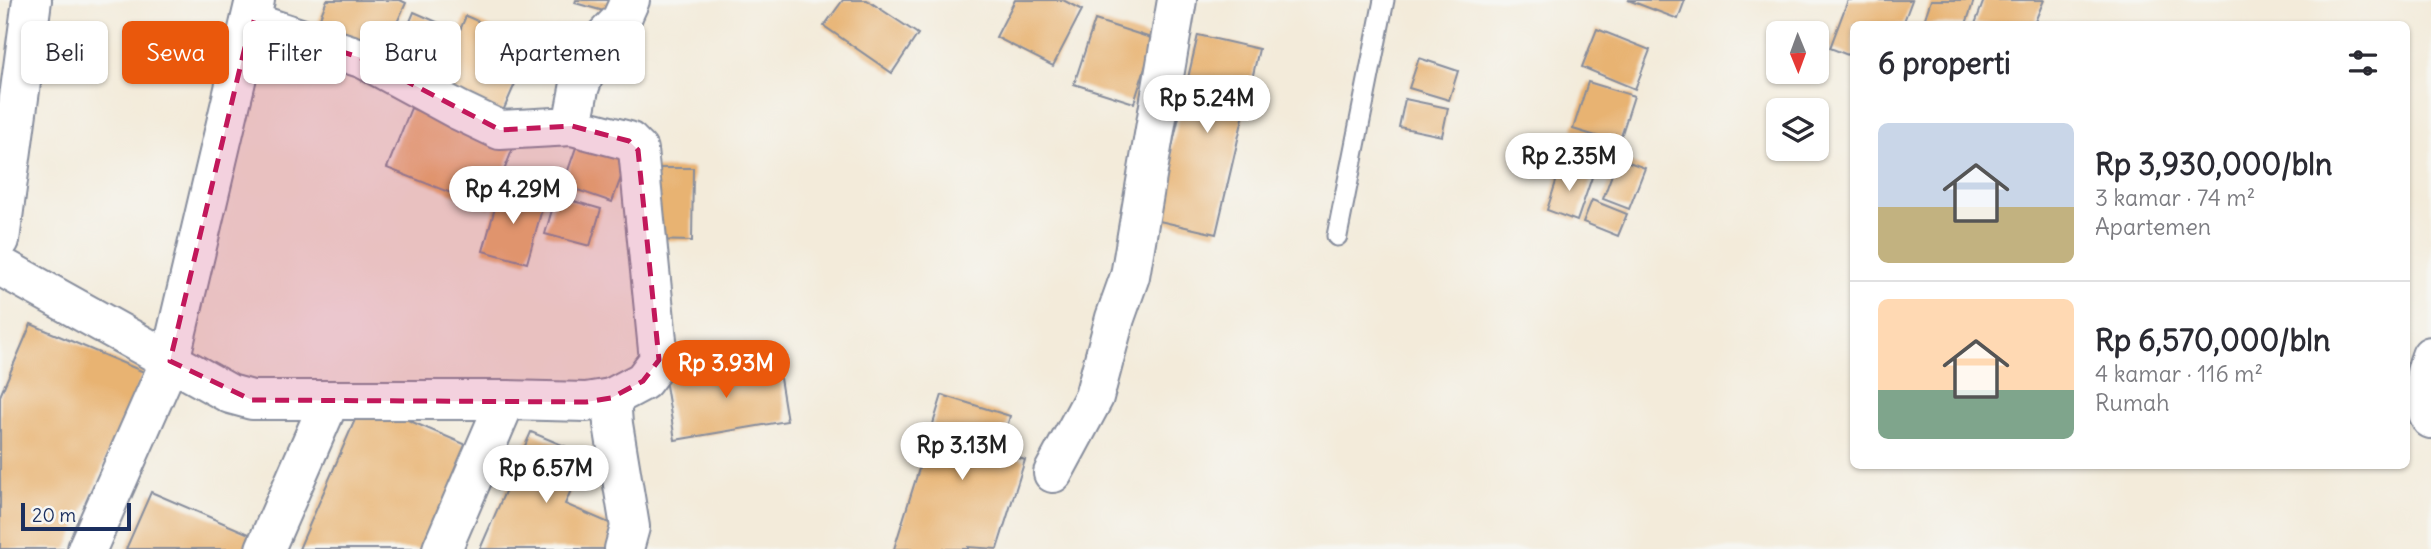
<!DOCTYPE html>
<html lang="id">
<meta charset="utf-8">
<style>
:root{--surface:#fff;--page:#f2f2f3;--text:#2b2b33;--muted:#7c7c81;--line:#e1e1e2;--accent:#ea580c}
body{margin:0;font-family:Delius,sans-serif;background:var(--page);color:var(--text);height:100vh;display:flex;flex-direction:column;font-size:26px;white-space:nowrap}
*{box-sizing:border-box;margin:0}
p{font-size:23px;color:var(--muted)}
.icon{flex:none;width:38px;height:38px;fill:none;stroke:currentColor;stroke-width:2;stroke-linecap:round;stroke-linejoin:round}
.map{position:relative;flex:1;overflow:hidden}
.sheet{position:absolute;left:1850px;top:21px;width:560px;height:448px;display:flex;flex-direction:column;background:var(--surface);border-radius:10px;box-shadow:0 2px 5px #0004}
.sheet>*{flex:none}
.guide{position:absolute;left:21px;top:21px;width:665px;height:63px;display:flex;gap:14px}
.needle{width:46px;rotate:179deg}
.tools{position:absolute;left:1766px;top:21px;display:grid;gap:14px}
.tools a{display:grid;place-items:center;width:63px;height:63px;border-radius:10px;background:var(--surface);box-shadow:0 2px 5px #0004;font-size:35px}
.scale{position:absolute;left:21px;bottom:18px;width:110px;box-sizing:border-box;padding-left:7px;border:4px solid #1b2f5e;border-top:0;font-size:19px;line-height:24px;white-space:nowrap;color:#1b2f5e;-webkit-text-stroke:5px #f6f6f2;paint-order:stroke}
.price{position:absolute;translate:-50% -60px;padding:0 16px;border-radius:24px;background:#fff;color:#222;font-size:23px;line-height:46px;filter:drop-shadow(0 2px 4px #0008)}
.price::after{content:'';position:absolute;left:50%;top:42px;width:21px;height:16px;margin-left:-10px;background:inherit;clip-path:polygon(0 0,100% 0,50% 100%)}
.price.current{background:var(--accent);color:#fff}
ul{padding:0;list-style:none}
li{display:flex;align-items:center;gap:21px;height:175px;padding:0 28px}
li+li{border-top:2px solid var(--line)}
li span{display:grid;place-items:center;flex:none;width:196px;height:140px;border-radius:10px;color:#555}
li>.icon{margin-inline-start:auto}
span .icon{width:84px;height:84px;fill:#fffc;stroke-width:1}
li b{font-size:30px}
h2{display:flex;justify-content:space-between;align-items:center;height:84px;padding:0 28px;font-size:30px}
.chip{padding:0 24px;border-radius:10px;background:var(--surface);box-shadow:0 2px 5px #0004;font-size:24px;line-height:63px}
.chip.current{background:var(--accent);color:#fff}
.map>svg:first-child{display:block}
.building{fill:#e8b372}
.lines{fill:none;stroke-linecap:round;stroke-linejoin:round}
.lane-casing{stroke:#878d9c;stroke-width:23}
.street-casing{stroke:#878d9c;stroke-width:42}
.lane{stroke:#fff;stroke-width:19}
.street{stroke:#fff;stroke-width:38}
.marked{fill:#c2185b;fill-opacity:0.2;stroke:#c2185b;stroke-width:5;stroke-dasharray:14 9;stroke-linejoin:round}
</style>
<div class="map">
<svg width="2431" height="549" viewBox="0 0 2431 549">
<rect width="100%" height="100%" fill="#f6f6f2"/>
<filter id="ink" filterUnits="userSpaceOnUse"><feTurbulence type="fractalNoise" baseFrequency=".0143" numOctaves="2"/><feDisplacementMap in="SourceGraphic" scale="14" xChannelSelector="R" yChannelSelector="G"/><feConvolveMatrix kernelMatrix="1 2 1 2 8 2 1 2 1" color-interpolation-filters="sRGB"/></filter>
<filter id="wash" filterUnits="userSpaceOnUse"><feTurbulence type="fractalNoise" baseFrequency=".00686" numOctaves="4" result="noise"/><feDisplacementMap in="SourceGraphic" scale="28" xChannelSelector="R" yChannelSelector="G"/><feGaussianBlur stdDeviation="1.57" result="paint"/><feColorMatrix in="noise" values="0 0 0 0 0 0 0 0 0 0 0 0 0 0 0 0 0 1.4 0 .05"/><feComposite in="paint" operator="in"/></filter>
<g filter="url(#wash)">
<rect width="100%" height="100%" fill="#f3ebda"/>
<g id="blocks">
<g class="building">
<path d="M327,0H400L406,3L383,53L317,25Z"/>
<path d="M576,0H622L618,15L575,3Z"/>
<path d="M843,0H867L918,34L892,73L824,26Z"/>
<path d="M1015,0H1063L1082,10L1053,66L996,37Z"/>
<path d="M1628,0H1685L1678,19Z"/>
<path d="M1848,0H1912L1903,24H1853V57L1830,48Z"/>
<path d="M1931,0H1974L1966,24H1923Z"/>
<path d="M1984,0H2044L2034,24H1975Z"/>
<path d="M414,12L453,29L432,76L394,59Z"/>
<path d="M466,16L532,45L500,118L434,90Z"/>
<path d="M1095,20L1154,39L1134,103L1074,84Z"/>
<path d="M1597,29L1650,50L1635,89L1582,67Z"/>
<path d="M1198,35L1259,49L1216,234L1155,220Z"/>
<path d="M1419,58L1458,71L1449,100L1409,88Z"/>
<path d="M1588,82L1634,96L1619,143L1573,129Z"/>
<path d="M1405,99L1448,108L1442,136L1399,127Z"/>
<path d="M411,108L513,148L489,208L387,168Z"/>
<path d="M581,133L631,150L612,202L563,185Z"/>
<path d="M1618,158L1645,168L1629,209L1603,199Z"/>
<path d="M1561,166L1592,177L1577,221L1547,210Z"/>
<path d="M652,168H693L692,241L650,240Z"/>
<path d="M500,190L544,202L527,263L483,251Z"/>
<path d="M556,196L601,209L590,246L545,234Z"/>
<path d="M1592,200L1627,214L1618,236L1583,222Z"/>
<path d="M31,324L144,372L67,549H0V396Z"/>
<path d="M777,360L787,421L675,440L665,379Z"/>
<path d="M942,395L1010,416L1000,452L1025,460L997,549L968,547V549H894Z"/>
<path d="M363,401L476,449L433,549H299Z"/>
<path d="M531,432L586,455L565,504L623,529L614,549H480Z"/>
<path d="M151,492L263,540L259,549H126Z"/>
</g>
</g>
</g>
<g filter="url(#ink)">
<use href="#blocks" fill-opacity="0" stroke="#878d9c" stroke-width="2"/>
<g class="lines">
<g class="lane-casing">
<path id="lane" d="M1337,236L1384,0"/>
</g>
<g class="street-casing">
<g id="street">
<path d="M251,22L364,59L458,110L500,130L572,126L579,89L593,49L621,20L630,0"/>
<path d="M572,126L629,141L638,150L659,360L643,381L611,398"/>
<path d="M0,240L32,0"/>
<path d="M0,266L230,394L252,400H506L586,402L611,398L613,424L630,527L624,549"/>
<path d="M2431,356C2424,374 2420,401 2431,419"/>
<path d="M1053,473L1094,397L1115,318L1130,276L1177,0"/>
<path d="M87,549L170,361L255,0"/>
<path d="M265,549L330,400"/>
<path d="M442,549L506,400"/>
</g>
</g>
<use href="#lane" class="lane"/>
<use href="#street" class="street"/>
</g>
</g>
<path class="marked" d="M251,22L364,59L500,130L572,126L629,141L638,150L659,360L643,381L611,398L586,402L252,400L170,361Z"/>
</svg>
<div class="tools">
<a><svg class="needle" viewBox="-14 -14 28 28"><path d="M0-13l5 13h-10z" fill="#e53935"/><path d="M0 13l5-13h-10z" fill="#7c7c81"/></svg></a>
<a><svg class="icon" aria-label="layers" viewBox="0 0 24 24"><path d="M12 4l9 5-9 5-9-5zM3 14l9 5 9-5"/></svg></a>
</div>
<div class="scale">20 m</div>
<b class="price" style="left:1207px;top:135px">Rp 5.24M</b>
<b class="price" style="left:1569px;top:193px">Rp 2.35M</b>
<b class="price" style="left:513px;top:226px">Rp 4.29M</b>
<b class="price current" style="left:726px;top:400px">Rp 3.93M</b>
<b class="price" style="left:962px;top:482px">Rp 3.13M</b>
<b class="price" style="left:546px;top:505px">Rp 6.57M</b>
<div class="guide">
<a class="chip">Beli</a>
<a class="chip current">Sewa</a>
<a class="chip">Filter</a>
<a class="chip">Baru</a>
<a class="chip">Apartemen</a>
</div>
<section class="sheet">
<h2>6 properti<svg class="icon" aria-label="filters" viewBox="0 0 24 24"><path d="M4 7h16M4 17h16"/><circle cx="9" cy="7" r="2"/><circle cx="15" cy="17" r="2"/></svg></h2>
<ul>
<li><span style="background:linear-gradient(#c9d6e8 60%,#c2b280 0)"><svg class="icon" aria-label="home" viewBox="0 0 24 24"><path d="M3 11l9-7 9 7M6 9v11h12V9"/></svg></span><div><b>Rp 3,930,000/bln</b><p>3 kamar · 74 m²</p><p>Apartemen</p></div></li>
<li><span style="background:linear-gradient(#ffd9b3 65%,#7fa58c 0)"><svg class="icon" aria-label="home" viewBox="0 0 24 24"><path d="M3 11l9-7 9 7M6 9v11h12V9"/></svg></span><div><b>Rp 6,570,000/bln</b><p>4 kamar · 116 m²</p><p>Rumah</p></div></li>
</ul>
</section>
</div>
